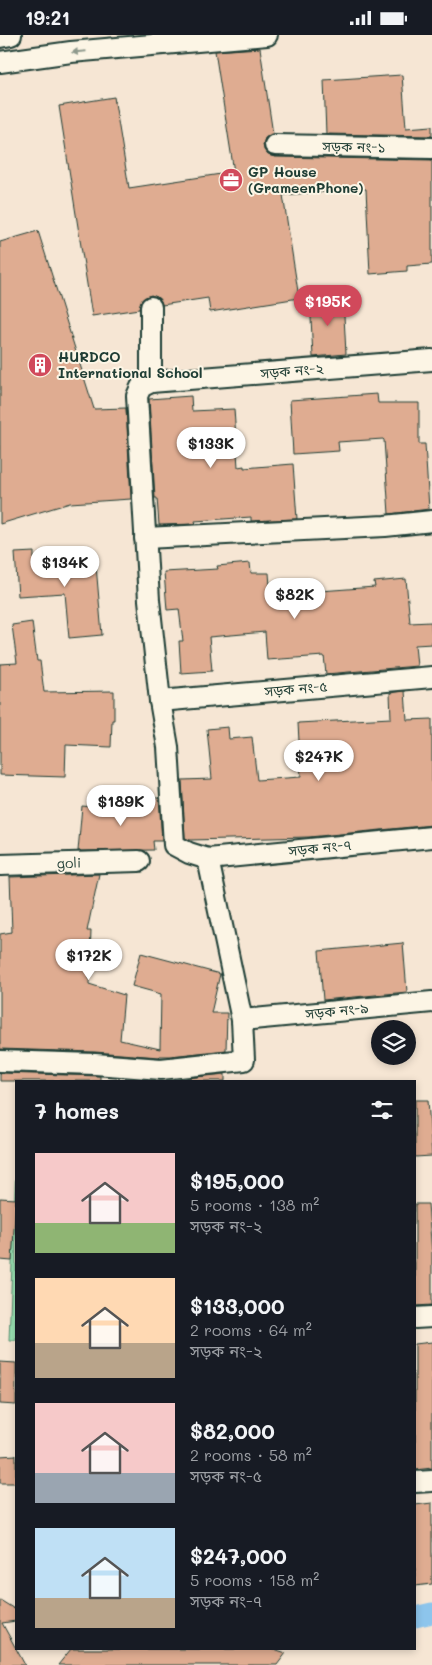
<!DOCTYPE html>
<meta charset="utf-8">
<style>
:root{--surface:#171b24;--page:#242831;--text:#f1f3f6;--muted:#9ea1a6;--accent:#d1495b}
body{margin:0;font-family:Mali,"Noto Sans Bengali",sans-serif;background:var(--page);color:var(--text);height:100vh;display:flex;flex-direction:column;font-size:19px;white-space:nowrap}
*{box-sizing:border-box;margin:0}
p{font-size:16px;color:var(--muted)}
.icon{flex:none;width:28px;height:28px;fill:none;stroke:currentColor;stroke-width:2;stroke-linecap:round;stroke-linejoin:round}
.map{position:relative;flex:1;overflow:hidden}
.side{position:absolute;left:15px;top:1045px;width:401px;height:570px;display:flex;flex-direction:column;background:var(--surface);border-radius:0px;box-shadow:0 2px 8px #0003}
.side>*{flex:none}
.controls{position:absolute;left:371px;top:985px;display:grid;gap:10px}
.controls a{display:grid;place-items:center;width:45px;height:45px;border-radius:50%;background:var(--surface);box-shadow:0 2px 8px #0003;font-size:25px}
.price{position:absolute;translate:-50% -42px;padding:0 11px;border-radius:18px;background:#fff;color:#222;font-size:16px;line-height:32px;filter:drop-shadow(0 1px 2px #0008)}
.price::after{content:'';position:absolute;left:50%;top:30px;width:15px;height:11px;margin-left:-8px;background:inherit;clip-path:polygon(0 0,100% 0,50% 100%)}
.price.selected{background:var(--accent);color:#fff}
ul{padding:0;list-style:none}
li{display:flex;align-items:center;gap:15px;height:125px;padding:0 20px}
li span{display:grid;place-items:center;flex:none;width:140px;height:100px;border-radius:0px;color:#555}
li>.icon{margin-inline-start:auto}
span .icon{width:60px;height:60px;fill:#fffc;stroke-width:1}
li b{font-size:21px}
h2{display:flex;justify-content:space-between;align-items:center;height:60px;padding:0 20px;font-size:21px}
.status{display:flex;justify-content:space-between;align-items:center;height:35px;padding:0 25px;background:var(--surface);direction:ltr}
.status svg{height:14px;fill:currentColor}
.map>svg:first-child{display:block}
.green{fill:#99e2b2;stroke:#5c9073}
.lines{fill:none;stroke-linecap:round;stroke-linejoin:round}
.canal{stroke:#8dc5ec;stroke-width:21}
.building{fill:#dfac91;stroke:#1f3d34}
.minor-casing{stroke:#1f3d34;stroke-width:24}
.minor{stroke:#fcf5e5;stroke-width:20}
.oneway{fill:#8e998c}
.labels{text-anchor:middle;stroke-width:4;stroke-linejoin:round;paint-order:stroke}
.street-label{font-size:14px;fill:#1f3d34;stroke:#fcf5e5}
.poi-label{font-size:14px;font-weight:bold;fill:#1f3d34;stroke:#fcf5e5;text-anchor:start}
</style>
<div class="status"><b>19:21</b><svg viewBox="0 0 49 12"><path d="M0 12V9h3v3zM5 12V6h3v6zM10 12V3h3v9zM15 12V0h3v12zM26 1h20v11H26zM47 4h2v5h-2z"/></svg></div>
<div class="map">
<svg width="432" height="1630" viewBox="0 0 432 1630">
<rect width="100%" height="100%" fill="#f6e6d4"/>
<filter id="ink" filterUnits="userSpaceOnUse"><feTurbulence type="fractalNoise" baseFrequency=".02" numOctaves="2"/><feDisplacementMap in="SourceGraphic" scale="10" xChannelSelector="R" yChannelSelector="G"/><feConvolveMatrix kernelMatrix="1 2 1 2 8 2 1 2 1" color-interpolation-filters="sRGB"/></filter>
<g filter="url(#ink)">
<path class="green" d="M16,1129V1305H9Z"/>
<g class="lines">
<path class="canal" d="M415,1582L432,1578"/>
</g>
<g class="building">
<path d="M260,13L273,99L265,103L263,109L264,115L268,120L275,122L432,125V229L407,231V236L370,239L366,154L283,160L299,263L210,277L208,263L162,270L161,266L157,262L151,260L146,262L141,266L139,274L92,281L59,71L114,62L129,153L234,137L215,16Z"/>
<path d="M402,40L406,93L432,91V101L326,99L324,45Z"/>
<path d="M38,196L94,374L126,373L131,464L70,468L0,489V207Z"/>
<path d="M343,262L346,319L313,322L310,263Z"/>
<path d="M377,359L378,368H419V409H425L429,474L389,479L384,405L383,404L338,407L339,416L293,419L290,365Z"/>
<path d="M191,361L192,376L234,374L238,432L244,431V433L293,429L297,484L251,486V482L195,486L196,489L159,490L157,463H155L149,364Z"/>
<path d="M34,517V525L95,519L102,600L69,603L65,558L18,561L15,518Z"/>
<path d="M250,528L251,538H269L270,551L291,549L292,558L375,552L374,547L406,544L410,588L431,587L432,609L415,610L417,631L326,639L324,621L267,625L265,597L209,602L212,636L181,638L179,606H183L179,574L167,575L164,537L218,534L217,531Z"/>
<path d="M32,587L37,626H40L44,657L114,656V685H112L111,712L66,710L65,742L0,740V629L17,628L12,590Z"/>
<path d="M405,656L407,685L432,684V790L309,802L190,805L185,803L182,745L212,744L207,694L228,692L229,704L252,702L257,745L301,742L298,688L391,683L390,658Z"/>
<path d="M159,763L162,806H153L154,815L78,816L82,771L122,775L121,764Z"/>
<path d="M99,839L87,896H91L89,949L124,960L120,1005L160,1014L161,959L132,951L141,918L220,939L211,978H227L226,1015L170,1021H160L159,1022L95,1017L0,1014V899L12,897L10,842Z"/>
<path d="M403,908L407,957L323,965L319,916Z"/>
<path d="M0,1038L100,1041V1046H0Z"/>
<path d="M225,1039V1046H187V1043Z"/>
<path d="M415,1065H428L432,1121L415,1122Z"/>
<path d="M0,1163L16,1164L12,1226L0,1225Z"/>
<path d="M415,1169H428L432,1218V1270L415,1271Z"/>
<path d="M432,1307V1433L415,1435V1309Z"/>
<path d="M0,1327L16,1328V1370L0,1369Z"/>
<path d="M16,1420V1448H0V1421Z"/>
<path d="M432,1468V1549L415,1551V1470Z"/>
<path d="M0,1565L16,1575V1586L2,1588L25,1630H0Z"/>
<path d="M71,1614H274L286,1618L277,1630H58Z"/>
</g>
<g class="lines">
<g class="minor-casing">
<g id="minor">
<path d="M0,2L11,0"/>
<path d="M0,27L71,17L267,0"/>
<path d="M275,110L432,113"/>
<path d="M151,272V347L141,352L137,361L149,565L160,666L168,712L174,810L189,818L208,824L432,802"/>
<path d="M151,347L432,325"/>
<path d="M145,503L385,491L432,486"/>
<path d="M160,666L432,642"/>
<path d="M0,830L139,826"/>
<path d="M242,985L432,967"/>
<path d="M0,1026L95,1029L161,1034L244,1025L242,985L208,824"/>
<path d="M415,1283L432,1282"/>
<path d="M415,1447L432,1446"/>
</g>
</g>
<use href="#minor" class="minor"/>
</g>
<defs><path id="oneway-solid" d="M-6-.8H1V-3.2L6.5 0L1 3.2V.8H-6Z" transform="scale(1.25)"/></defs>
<use class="oneway" href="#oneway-solid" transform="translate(79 17) rotate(175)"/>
</g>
<defs>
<g id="office-disc" transform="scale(1.25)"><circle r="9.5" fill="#d1495b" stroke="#fcf5e5"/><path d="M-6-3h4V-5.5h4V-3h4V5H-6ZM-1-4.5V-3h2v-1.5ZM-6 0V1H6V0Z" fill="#fff"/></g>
<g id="building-disc" transform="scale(1.25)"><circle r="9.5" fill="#d1495b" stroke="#fcf5e5"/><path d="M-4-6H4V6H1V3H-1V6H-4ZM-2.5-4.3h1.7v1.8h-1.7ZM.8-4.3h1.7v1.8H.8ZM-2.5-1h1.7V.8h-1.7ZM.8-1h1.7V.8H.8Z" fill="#fff"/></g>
</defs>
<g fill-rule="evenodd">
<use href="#office-disc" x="231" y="145"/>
<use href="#building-disc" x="40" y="330"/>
</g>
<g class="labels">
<g class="street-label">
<text transform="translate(354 112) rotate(1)" y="5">সড়ক নং-১</text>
<text transform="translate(292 336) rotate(-5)" y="5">সড়ক নং-২</text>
<text transform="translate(296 654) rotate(-5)" y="5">সড়ক নং-৫</text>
<text transform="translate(320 813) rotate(-6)" y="5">সড়ক নং-৭</text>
<text transform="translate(69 828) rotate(-2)" y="5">goli</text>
<text transform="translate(337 976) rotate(-6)" y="5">সড়ক নং-৯</text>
</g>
<g class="poi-label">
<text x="248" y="142">GP House<tspan x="248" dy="16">(GrameenPhone)</tspan></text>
<text x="58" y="327">HURDCO<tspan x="58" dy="16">International School</tspan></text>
</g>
</g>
</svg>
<div class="controls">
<a><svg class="icon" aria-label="layers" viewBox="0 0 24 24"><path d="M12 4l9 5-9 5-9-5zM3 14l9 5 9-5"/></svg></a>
</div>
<b class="price selected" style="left:328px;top:292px">$195K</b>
<b class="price" style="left:211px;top:434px">$133K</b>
<b class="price" style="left:65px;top:553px">$134K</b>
<b class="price" style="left:295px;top:585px">$82K</b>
<b class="price" style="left:319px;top:747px">$247K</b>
<b class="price" style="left:121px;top:792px">$189K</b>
<b class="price" style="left:89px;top:946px">$172K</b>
<section class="side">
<h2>7 homes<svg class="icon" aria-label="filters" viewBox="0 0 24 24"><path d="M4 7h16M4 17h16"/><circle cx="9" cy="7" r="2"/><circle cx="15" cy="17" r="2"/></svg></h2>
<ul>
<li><span style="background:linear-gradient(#f6c9c9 70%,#8fb573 0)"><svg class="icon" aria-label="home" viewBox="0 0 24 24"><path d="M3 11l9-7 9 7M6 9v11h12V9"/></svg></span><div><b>$195,000</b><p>5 rooms · 138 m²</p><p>সড়ক নং-২</p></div></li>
<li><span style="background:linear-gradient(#ffd9b3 65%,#b9a48a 0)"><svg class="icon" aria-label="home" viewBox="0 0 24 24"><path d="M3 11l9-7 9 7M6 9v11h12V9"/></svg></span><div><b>$133,000</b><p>2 rooms · 64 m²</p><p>সড়ক নং-২</p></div></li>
<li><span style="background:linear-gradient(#f6c9c9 70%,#9aa5b1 0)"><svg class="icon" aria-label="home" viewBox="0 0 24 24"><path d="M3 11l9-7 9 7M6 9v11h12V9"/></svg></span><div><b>$82,000</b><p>2 rooms · 58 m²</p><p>সড়ক নং-৫</p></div></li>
<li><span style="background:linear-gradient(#bfe0f5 70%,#b9a48a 0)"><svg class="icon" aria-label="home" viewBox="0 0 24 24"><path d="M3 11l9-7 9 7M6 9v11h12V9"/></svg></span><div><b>$247,000</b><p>5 rooms · 158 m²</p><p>সড়ক নং-৭</p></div></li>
</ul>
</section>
</div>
